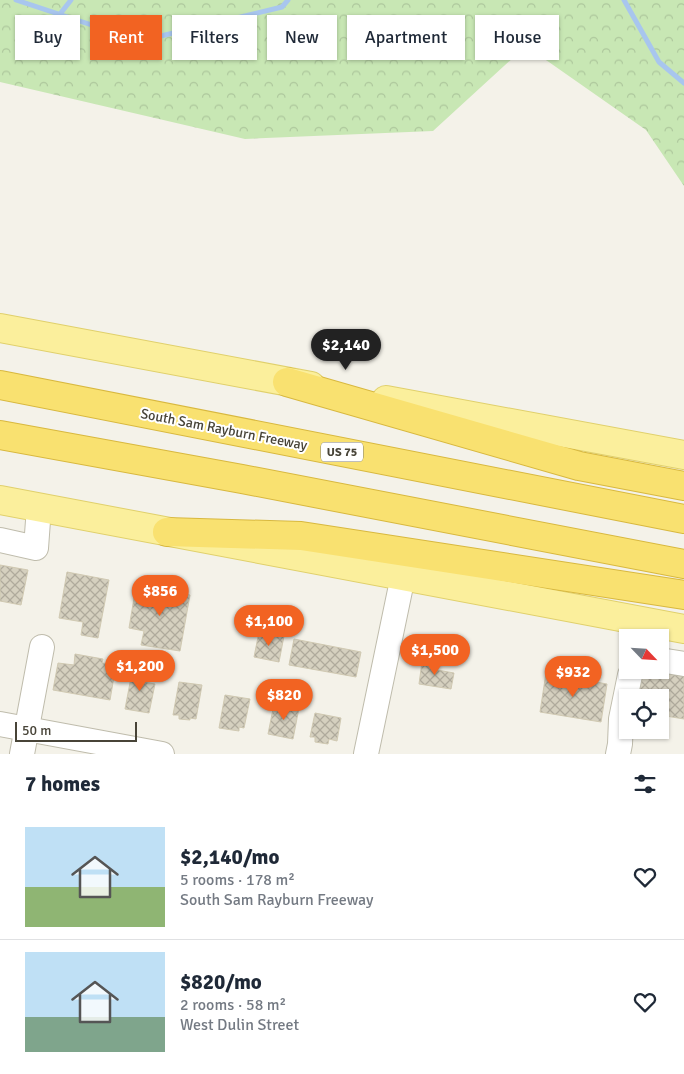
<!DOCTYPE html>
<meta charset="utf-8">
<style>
:root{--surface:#fff;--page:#f6f6f7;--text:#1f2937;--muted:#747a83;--line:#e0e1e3;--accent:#f26322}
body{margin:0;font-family:Signika,sans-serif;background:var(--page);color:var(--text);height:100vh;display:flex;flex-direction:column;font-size:19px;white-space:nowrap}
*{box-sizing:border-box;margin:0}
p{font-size:16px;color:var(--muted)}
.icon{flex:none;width:28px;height:28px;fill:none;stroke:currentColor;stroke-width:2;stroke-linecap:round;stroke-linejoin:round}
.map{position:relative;height:754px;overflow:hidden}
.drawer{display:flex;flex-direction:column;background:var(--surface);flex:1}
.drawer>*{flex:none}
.guide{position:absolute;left:15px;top:15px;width:655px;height:45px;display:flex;gap:10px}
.needle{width:32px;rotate:115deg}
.tools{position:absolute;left:619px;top:629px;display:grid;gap:10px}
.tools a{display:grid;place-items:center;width:50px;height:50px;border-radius:0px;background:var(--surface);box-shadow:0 1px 4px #0004;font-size:25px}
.scale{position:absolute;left:15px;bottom:12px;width:122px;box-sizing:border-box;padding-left:5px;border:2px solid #484438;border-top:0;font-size:14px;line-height:18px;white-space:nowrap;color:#484438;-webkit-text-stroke:4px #fff;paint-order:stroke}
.price{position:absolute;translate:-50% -42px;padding:0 11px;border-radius:18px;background:var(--accent);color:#fff;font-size:16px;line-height:32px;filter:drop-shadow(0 1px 2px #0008)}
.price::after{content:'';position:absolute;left:50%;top:30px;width:15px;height:11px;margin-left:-8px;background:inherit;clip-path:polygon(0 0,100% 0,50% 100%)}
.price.on{background:#222;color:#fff}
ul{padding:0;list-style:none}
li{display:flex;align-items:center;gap:15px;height:125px;padding:0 25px}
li+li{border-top:1px solid var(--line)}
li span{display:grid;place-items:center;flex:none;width:140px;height:100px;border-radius:0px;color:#555}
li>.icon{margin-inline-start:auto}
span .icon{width:60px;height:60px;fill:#fffc;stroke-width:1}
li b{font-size:21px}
h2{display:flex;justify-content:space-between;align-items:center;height:60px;padding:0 25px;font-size:21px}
.chip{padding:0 18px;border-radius:0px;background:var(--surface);box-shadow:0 1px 4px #0004;font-size:18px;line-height:45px}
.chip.on{background:var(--accent);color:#fff}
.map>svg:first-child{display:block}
.forest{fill:url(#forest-crowns)}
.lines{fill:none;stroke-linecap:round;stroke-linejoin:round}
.stream{stroke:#a8c6ee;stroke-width:5}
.building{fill:url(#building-cross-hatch);stroke:#d0c9b2}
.minor-casing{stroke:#bfbcac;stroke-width:26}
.major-casing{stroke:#e0d06c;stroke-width:30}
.highway-casing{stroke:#d8b83f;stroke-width:30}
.minor{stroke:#fff;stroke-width:24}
.major{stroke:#fbef9c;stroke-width:28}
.highway{stroke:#f9e170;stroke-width:28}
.labels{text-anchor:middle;stroke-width:4;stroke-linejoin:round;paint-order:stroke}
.shield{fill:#fff;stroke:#7f7c74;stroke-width:1}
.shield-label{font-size:12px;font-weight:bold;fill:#484438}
.street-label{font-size:14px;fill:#484438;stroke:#fff}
</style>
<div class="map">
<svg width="684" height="754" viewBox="0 0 684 754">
<defs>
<pattern id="forest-crowns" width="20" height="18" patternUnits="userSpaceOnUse" patternTransform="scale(1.25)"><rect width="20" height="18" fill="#c8e7b4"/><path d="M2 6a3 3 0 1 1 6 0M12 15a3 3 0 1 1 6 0" fill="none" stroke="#adc79c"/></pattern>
<pattern id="building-cross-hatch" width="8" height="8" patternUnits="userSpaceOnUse" patternTransform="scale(1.25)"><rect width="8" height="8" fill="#d5d0bf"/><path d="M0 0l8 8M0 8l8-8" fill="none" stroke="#afaa9c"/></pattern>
</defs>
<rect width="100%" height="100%" fill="#f4f2e9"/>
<path class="forest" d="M0,0H684V186L646,130L526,46L433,131L245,139L0,82Z"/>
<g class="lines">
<g class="stream">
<path d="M16,0L140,41L282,7L288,0"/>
<path d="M624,0L659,62L684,83"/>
<path d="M60,14L71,0"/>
</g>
</g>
<g class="building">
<path d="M0,565L28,570L21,605L0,601Z"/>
<path d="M67,572L109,580L98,638L81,635L83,622L59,618Z"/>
<path d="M136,586L190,595L180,651L141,645L144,631L129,628Z"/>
<path d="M259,632L284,636L279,662L254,657Z"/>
<path d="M294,639L361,652L356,677L289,665Z"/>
<path d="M75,654L103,659L102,663L116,665L110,700L53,690L58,663L74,665Z"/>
<path d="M422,662L438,664L437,670L454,673L451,689L419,684Z"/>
<path d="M133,667L146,669L143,682L155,684L149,713L125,709Z"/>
<path d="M641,670H660L684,673V719L660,715V698H636Z"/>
<path d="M546,673L607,684L601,722L540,712Z"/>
<path d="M179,682L202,685L196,719L190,718V720L179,719V715H173Z"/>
<path d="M225,695L250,699L244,728L239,727V731L219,728Z"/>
<path d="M274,704L299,708L293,739L268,734Z"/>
<path d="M315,713L341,718L337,741L329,739L328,744L315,742V737H310Z"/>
</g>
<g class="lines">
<g class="minor-casing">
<g id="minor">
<path d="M0,540L36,548L39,507"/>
<path d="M660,660L684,664"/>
<path d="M0,724L162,754"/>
<path d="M22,754L42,647"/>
<path d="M366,754L403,576"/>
<path d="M618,754L620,744L621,719L630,675L633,670"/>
</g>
</g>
<g class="major-casing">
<g id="major">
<path d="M0,328L311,386"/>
<path d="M386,400L684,455"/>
<path d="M0,500L684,629"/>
</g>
</g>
<g class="highway-casing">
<g id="highway">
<path d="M287,382L579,466L684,486"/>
<path d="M0,385L684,519"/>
<path d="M0,435L242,479L684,564"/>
<path d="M167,532L301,536L684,595"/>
</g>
</g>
<use href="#minor" class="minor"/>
<use href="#major" class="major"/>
<use href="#highway" class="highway"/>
</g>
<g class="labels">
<rect class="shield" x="321" y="442.5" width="42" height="19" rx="4"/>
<g class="shield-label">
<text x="342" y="456">US 75</text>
</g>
<g class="street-label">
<text transform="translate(224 429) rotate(11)" y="5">South Sam Rayburn Freeway</text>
</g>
</g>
</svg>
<div class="tools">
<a><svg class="needle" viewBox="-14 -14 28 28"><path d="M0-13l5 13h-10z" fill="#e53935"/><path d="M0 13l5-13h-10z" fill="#747a83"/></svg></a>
<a><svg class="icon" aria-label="locate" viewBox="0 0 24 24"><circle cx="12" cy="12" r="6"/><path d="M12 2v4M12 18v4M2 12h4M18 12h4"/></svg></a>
</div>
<div class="scale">50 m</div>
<b class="price on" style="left:346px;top:371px">$2,140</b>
<b class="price" style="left:160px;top:617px">$856</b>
<b class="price" style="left:269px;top:647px">$1,100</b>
<b class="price" style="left:435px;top:676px">$1,500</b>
<b class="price" style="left:140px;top:692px">$1,200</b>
<b class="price" style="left:573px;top:698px">$932</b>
<b class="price" style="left:284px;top:721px">$820</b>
<div class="guide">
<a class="chip">Buy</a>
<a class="chip on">Rent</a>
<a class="chip">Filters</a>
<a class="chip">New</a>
<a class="chip">Apartment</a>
<a class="chip">House</a>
</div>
</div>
<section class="drawer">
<h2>7 homes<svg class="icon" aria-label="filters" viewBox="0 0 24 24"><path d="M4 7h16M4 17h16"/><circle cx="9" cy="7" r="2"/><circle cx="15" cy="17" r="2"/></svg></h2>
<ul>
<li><span style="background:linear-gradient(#bfe0f5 60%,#8fb573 0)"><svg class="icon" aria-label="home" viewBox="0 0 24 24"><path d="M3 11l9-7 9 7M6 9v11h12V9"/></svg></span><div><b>$2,140/mo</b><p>5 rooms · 178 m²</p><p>South Sam Rayburn Freeway</p></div><svg class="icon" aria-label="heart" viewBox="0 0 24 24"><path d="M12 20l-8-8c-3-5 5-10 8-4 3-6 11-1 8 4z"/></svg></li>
<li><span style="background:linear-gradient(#bfe0f5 65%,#7fa58c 0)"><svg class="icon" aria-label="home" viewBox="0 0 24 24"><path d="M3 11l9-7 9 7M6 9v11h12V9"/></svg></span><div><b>$820/mo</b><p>2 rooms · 58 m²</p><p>West Dulin Street</p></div><svg class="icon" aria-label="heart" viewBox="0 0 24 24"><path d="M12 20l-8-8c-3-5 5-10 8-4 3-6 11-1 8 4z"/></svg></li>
</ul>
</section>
